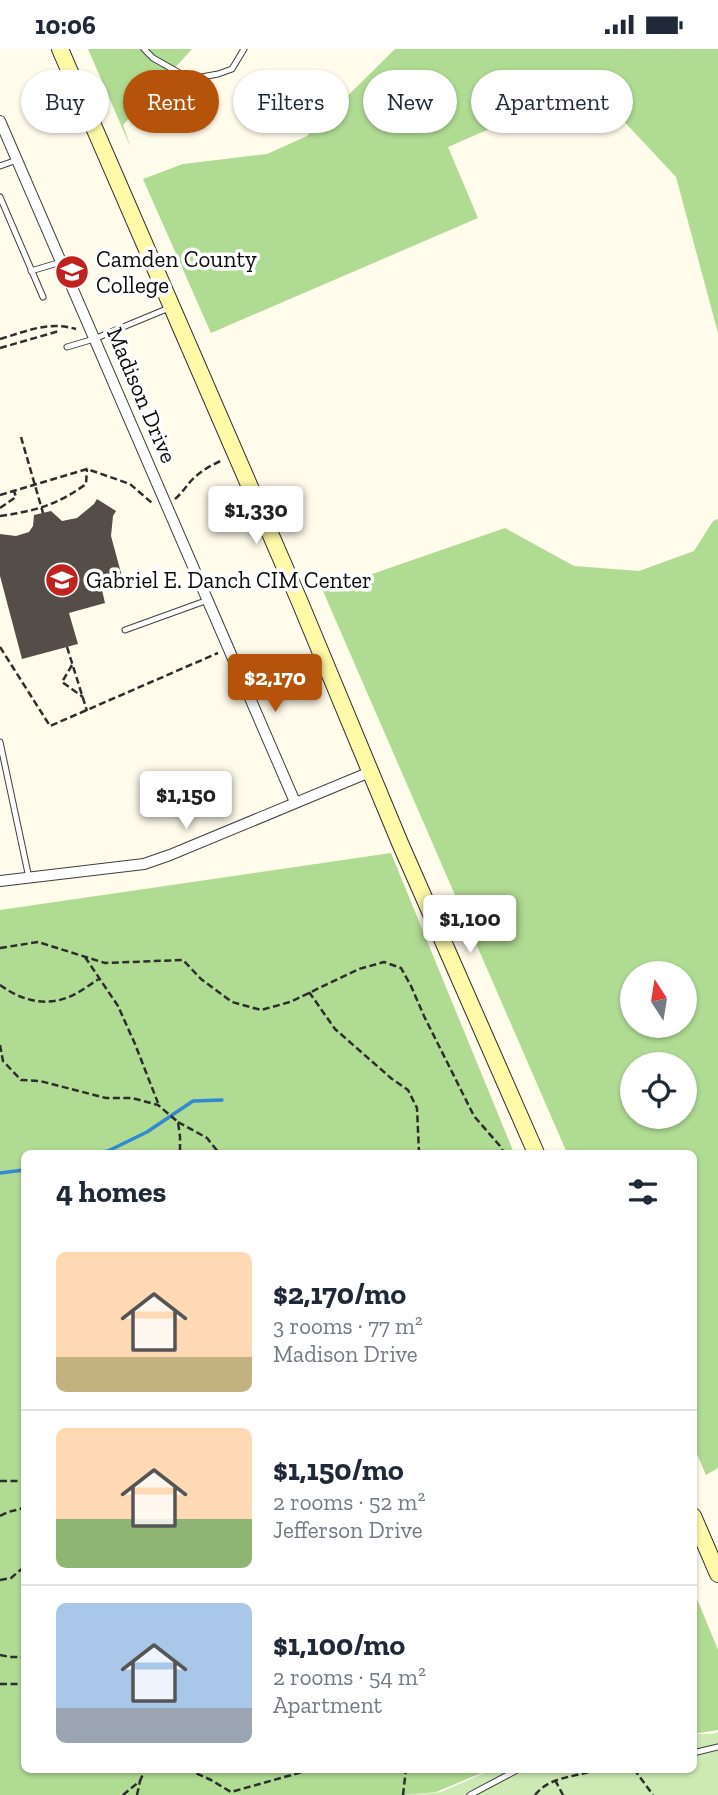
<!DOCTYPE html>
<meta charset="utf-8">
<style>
:root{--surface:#fff;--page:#f6f6f7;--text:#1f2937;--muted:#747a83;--line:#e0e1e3;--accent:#b45309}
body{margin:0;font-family:"Zilla Slab",serif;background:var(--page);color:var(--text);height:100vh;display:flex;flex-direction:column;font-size:26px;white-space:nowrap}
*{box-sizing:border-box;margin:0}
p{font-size:23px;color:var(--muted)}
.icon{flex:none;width:38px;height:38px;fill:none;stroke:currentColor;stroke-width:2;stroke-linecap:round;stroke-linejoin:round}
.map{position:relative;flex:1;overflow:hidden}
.drawer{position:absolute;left:21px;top:1101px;width:676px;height:623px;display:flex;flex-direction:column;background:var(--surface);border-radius:10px;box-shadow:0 2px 5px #0004}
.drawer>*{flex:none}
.guide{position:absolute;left:21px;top:21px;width:677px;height:63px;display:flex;gap:14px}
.needle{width:46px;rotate:348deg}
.tools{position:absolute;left:620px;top:912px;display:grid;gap:14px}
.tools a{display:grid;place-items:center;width:77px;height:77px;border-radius:50%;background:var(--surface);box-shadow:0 2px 5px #0004;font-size:35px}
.price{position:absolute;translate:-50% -60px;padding:0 16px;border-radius:7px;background:#fff;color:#222;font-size:23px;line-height:46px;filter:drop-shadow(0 2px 4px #0008)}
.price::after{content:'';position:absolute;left:50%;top:42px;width:21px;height:16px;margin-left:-10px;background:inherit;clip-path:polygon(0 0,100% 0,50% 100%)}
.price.current{background:var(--accent);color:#fff}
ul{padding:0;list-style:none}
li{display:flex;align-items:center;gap:21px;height:175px;padding:0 35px}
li+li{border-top:2px solid var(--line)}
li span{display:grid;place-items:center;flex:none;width:196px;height:140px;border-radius:10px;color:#555}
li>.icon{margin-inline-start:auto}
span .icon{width:84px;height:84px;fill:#fffc;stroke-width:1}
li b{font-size:30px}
h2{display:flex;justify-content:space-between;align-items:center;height:84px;padding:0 35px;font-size:30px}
.tag{padding:0 24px;border-radius:32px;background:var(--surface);box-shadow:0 2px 5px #0004;font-size:24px;line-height:63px}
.tag.current{background:var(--accent);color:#fff}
.status{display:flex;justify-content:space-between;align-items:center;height:49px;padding:0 35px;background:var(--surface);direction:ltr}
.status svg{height:19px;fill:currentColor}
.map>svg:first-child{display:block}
.green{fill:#cdeab4}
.forest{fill:#b0db93;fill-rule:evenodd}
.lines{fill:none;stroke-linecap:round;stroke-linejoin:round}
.stream{stroke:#3389d1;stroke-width:3.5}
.building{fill:#554e48}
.lane-casing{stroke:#3f3f3f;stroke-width:7}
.street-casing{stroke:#3f3f3f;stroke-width:12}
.secondary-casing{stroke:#2e2e2e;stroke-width:18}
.path{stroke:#2e2e2e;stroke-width:2.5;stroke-dasharray:7 3.5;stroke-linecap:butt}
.lane{stroke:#fff;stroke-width:5}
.street{stroke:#fff;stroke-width:10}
.secondary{stroke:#fffaa7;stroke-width:16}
.labels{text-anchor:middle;stroke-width:7;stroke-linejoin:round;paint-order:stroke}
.poi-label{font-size:23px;fill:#0c0c0c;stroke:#fff;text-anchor:start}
.street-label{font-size:23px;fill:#0c0c0c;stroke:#fff}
</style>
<div class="status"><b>10:06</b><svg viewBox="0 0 49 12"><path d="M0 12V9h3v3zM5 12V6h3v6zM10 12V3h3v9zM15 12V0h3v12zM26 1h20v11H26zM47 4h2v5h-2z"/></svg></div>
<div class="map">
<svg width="718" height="1746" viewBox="0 0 718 1746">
<rect width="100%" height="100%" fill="#fffcec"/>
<path class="green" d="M718,1683V1746H405L441,1743L494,1720H693V1685H713Z"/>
<g class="forest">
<path d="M88,0H192L123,76L131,99Z"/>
<path d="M395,0H718V284L676,128L590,36L448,98L478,169L211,284L143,130L183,115L267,105L307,87Z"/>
<path d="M718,470V1419L706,1426L693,1396V1104H567L323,542L505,479L574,517L639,522L694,502L713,472ZM684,924V976H632V924ZM684,1015V1068H632V1015Z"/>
<path d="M391,804L514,1104H24V1720H491L436,1743L404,1746H0V861Z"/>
<path d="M693,1540L718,1601V1681L693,1685Z"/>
</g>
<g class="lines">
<g class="stream">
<path d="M98,1104L108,1102L147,1083L193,1052L222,1051"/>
<path d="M0,1124L24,1121"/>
</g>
</g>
<path class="building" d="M97,450L116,462L113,467L111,487L124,535L102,541L105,554L69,564L78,595L22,610L0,527V485L16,487L29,483L33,477L34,466L51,462L62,472L77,469L94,455Z"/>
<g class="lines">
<g class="lane-casing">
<g id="lane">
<path d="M144,0L153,9L183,26L196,29L218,25L232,20L244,0"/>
<path d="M0,117L17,111"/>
<path d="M0,148L43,248"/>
<path d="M31,222L61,213"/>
<path d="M67,298L94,290L169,259"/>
<path d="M125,581L208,551"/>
<path d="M0,693L29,829"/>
<path d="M693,1704L718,1698"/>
<path d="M470,1746L519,1720"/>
</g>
</g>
<g class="street-casing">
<g id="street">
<path d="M0,72L295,753"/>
<path d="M0,832L144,815L170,806L370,723"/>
</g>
</g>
<g class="secondary-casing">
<g id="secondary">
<path d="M60,0L299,551L400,794L536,1104"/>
<path d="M693,1467L718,1525"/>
</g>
</g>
<g class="path">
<path d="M0,290C27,282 48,272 76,280"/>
<path d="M0,299L59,282"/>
<path d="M21,388L43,464"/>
<path d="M0,446L87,420L130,435L152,454"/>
<path d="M175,450C181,445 185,439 190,433C199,423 211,416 223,411"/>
<path d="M0,459L16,448L14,442"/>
<path d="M0,467C35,462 57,456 86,435L87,420"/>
<path d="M0,598L50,677L218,604"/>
<path d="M67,598L87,662"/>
<path d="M72,616L62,633L83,648"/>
<path d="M0,899L38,893L105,914L183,911L201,930L232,953L261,961L290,953L359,920L384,913L401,919L411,937L424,967L474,1067L500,1097L504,1104"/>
<path d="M85,908L118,957L135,995L158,1054"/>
<path d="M0,936C21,951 44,958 69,948C79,944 89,936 99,930"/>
<path d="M309,943L335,980L392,1030L408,1041L417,1059L419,1104"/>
<path d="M0,996L3,1012L21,1031L40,1032L106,1049H132L158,1056L178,1073L180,1088V1104"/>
<path d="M178,1073L207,1089L219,1104"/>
<path d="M0,1432H24"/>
<path d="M0,1467L8,1463L24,1459"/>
<path d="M0,1531L11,1529L24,1518"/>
<path d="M0,1606L10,1608H24"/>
<path d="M0,1635H24"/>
<path d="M187,1720L211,1731L231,1743L313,1720"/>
<path d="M634,1720L653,1746"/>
<path d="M555,1731L563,1746"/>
<path d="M123,1746L140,1732L145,1720"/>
<path d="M137,1746L140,1732"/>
<path d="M403,1746L406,1720"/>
<path d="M535,1746C551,1726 576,1729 597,1720"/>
</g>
<use href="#lane" class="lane"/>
<use href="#street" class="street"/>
<use href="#secondary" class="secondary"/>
</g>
<defs>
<g id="university-disc" transform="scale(1.75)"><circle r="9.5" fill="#c02220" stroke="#fff"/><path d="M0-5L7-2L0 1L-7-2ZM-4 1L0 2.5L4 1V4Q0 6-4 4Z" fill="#fff"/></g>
</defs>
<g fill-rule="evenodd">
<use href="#university-disc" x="72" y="223"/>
<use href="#university-disc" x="62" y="531"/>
</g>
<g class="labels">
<g class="poi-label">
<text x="96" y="218">Camden County<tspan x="96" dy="26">College</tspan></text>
<text x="86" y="539">Gabriel E. Danch CIM Center</text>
</g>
<g class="street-label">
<text transform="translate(142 346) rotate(67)" y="8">Madison Drive</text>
</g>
</g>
</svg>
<div class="tools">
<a><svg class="needle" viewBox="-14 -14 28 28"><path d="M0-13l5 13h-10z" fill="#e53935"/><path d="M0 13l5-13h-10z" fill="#747a83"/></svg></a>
<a><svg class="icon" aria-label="locate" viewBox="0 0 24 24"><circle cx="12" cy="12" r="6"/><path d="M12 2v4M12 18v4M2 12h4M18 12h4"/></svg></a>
</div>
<b class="price" style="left:256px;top:497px">$1,330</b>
<b class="price current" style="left:275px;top:665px">$2,170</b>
<b class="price" style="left:186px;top:782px">$1,150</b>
<b class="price" style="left:470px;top:906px">$1,100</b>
<div class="guide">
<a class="tag">Buy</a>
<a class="tag current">Rent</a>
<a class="tag">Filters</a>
<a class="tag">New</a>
<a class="tag">Apartment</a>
</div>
<section class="drawer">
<h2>4 homes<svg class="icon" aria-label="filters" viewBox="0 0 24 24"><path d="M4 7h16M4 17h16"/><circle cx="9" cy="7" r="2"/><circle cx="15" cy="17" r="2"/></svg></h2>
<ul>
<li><span style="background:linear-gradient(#ffd9b3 75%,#c2b280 0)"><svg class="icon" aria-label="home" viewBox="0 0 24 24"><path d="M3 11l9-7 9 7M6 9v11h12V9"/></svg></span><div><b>$2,170/mo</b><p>3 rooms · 77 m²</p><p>Madison Drive</p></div></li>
<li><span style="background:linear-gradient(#ffd9b3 65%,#8fb573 0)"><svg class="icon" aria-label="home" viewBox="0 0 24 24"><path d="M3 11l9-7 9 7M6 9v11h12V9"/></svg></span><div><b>$1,150/mo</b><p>2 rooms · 52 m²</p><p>Jefferson Drive</p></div></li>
<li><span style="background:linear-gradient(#a9c7e8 75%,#9aa5b1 0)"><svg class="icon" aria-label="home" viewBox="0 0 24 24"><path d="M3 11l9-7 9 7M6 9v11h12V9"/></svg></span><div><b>$1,100/mo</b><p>2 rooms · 54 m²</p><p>Apartment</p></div></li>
</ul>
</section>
</div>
